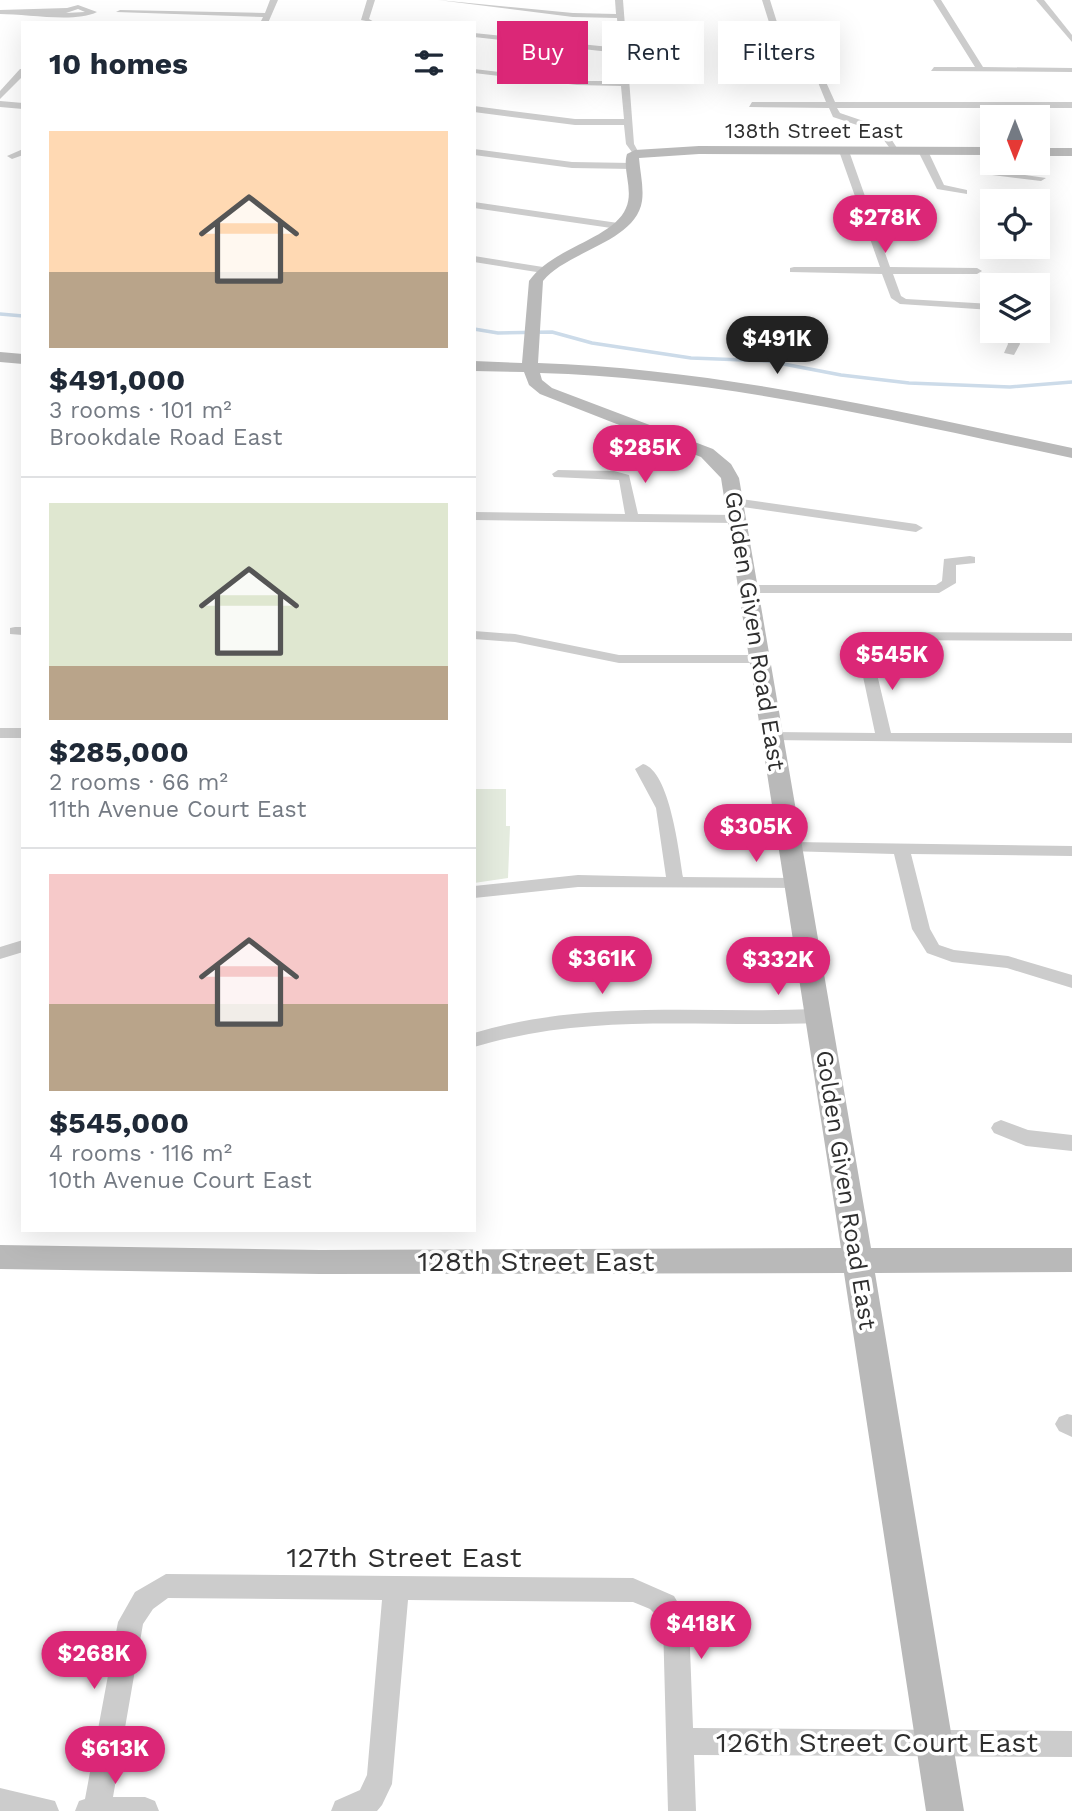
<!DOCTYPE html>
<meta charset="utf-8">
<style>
:root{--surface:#fff;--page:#f2f2f3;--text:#1f2937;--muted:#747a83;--line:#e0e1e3;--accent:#db2777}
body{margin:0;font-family:"Work Sans",sans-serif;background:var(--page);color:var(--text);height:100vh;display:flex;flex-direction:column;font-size:26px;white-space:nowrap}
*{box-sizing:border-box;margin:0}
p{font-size:23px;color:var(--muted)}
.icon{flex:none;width:38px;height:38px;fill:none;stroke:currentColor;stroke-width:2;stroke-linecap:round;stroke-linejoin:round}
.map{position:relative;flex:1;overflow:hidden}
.drawer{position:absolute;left:21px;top:21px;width:455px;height:1211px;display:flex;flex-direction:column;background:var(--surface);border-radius:0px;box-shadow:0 7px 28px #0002}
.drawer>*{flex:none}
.guide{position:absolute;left:497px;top:21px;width:469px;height:63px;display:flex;gap:14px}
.needle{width:46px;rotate:180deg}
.tools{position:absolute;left:980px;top:105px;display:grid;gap:14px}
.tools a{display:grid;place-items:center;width:70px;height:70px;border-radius:0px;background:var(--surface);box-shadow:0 7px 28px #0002;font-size:35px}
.price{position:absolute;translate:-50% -60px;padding:0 16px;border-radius:24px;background:var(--accent);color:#fff;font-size:23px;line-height:46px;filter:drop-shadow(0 2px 4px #0008)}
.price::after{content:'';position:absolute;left:50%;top:42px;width:21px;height:16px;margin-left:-10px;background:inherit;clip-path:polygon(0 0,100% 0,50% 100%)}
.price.selected{background:#222;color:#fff}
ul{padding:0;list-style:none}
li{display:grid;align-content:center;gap:14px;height:371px;padding:0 28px}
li+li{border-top:2px solid var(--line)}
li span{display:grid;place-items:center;height:217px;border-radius:0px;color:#555}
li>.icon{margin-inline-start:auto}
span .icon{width:126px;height:126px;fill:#fffc;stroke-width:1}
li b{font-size:30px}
h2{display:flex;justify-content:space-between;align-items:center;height:84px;padding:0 28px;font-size:30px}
.tag{padding:0 24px;border-radius:0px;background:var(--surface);box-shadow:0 7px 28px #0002;font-size:24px;line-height:63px}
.tag.selected{background:var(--accent);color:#fff}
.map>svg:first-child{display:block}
.green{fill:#e4ebde}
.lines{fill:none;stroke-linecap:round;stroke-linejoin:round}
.stream{stroke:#ccdbe9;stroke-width:3.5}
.street{fill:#ccc;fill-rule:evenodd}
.secondary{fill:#b9b9b9;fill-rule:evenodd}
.labels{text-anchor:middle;stroke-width:7;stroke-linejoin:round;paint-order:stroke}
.far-street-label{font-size:21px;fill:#2f2f2f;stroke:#fff}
.street-label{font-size:24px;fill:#2f2f2f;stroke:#fff}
.near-street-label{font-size:28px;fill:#2f2f2f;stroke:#fff}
</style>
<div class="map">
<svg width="1072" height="1811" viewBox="0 0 1072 1811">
<rect width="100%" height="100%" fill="#fff"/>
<path class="green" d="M474,789H506V826H510L508,878L474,883Z"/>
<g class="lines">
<g class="stream">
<path d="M0,314L23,316"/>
<path d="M474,329L498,333L552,332L592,343L691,358L768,361L841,375L909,383L1010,387L1072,382"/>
</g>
<g class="street">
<path d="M270,0H278L268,23H260L263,17L116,12L120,10L265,13Z"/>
<path d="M367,0H375L369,19L376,23L361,20Z"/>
<path d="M438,0L573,13L616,14L615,0H623L634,144L640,155H634L626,144L624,125H575L474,112V106L575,119H624L621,86L577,85L474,73V69L577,81H621L619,53L474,37V33L619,48L617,18L573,17Z"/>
<path d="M762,0H770L781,35L821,37L817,39H734L737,35H773Z"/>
<path d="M933,0H941L983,67L1072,68V72L931,71L934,67H975Z"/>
<path d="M1036,0H1044L1072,35V42Z"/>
<path d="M78,5L97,12C76,23 26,14 0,14V10L67,8ZM78,9L85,12L66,13Z"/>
<path d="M740,67L821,71L835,102H1072V108H837L840,113L884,128L899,151L894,154L878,132L833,117L829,108L749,107L752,102H826L815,75L737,71Z"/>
<path d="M20,69H23V76L0,99V91Z"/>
<path d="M0,101L23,103V109L0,107Z"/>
<path d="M844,148L849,151L890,267L977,268L982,271L977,274H893L901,296L906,299L992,304V310L900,304L891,298L882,274L790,272V268L794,267H880L839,151Z"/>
<path d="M923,148L928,151L944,185L967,190V194L937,189L918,151Z"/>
<path d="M983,148L988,151L998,171L1046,178L1041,181L992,175L978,151Z"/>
<path d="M23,149V155L12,159L7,156Z"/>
<path d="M474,149L572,162L632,163L637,166L632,169L572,168L474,155Z"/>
<path d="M474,202L618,223L623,226L618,229L474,208Z"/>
<path d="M474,256L543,267L548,270L543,273L474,262Z"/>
<path d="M1005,331H1016L1020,344L1014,355L1004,353L1008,344Z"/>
<path d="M558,470L614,471L629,475L638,514L737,515L744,519L737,523L474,520V512L625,514L619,480L554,477L552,474Z"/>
<path d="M734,498L916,524L923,528L916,532L729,505V499Z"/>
<path d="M970,556L975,557V563L956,565V583L939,593H749L742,589L749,585H936L942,581L944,559Z"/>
<path d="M15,627H23V635L10,634V628Z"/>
<path d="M474,631L515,634L619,655H760L767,659L760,663H619L515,642L474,639Z"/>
<path d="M885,632L1072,633V641L885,640L874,643L872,653L891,733H1072V743L766,740L764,737L772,732L875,733L858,653L862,637Z"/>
<rect x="0" y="728" width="23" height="10"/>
<path d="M643,764C670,771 679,853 683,877L798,878L804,880L807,884L804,888L578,887L474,898V886L578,875L666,877L656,808L635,769Z"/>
<path d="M792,842L1072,846V856L911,854L930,929L939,945L954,950L1008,956L1072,975V988L1007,968L952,962L927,953L912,929L894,854L786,851L784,847L786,843Z"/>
<path d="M23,940V952L0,959V947Z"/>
<path d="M818,1009L825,1011L827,1016L825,1021L818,1023C699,1028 591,1012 474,1047V1033C587,999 702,1014 818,1009Z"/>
<path d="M1001,1120L1028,1130L1072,1135V1151L1026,1146L994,1133L991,1128L994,1123Z"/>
<path d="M1067,1414L1072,1415V1437L1059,1431L1055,1424L1059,1417Z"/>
<path d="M166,1574L633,1578L674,1596L689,1622L693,1728L1072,1731V1757L694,1755L696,1811H668L663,1622L650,1609L633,1602L408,1600L392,1784L382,1805L377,1811H331L335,1801L360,1790L367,1775L382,1600L168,1598L153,1609L143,1624L113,1797H145L155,1801L159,1811H75L79,1801L85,1799L118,1622L135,1592Z"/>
<path d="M0,1788L55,1801L59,1811H0Z"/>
</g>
<g class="secondary">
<path d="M699,146L992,147V155L699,154L639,158C640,172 644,187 642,201C636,242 567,251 543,281L538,363C718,369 897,411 1072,448V458C897,421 719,378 540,373L542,380L552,388L713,449L731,464L739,478L871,1248H1072V1272L875,1273L964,1811H926L844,1273L320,1274L0,1269V1245L320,1250L841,1248L721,478L701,457L540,394L529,385L524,372L474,371V361L522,363L529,281C553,247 613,239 626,208C634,190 622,170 627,154L635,150Z"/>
<rect x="1038" y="148" width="34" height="8"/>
<path d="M0,352L23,354V364L0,362Z"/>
</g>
</g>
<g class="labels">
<g class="far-street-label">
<text x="814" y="138">138th Street East</text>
</g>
<g class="street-label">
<text transform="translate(755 631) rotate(81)" y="8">Golden Given Road East</text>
<text transform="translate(846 1190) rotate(81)" y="8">Golden Given Road East</text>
</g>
<g class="near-street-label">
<text x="536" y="1271">128th Street East</text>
<text x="404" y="1567">127th Street East</text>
<text x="877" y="1752">126th Street Court East</text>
</g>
</g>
</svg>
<div class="tools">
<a><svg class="needle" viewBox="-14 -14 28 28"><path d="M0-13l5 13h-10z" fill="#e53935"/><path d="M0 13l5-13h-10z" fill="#747a83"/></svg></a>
<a><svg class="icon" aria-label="locate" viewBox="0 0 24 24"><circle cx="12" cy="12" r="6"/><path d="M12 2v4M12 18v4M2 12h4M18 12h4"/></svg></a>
<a><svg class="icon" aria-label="layers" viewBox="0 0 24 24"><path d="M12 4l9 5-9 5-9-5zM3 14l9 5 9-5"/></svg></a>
</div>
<b class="price" style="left:885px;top:255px">$278K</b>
<b class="price selected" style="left:777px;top:376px">$491K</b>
<b class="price" style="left:645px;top:485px">$285K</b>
<b class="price" style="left:892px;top:692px">$545K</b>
<b class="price" style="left:756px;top:864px">$305K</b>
<b class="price" style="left:602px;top:996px">$361K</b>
<b class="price" style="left:778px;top:997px">$332K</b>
<b class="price" style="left:701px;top:1661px">$418K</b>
<b class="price" style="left:94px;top:1691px">$268K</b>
<b class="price" style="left:115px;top:1786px">$613K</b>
<div class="guide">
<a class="tag selected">Buy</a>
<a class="tag">Rent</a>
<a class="tag">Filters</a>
</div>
<section class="drawer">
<h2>10 homes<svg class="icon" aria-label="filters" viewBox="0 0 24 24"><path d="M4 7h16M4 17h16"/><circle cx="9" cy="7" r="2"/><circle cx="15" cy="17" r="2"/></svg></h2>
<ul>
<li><span style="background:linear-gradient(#ffd9b3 65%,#b9a48a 0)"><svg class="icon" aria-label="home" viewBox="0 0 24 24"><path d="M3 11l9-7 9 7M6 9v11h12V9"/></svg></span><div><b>$491,000</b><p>3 rooms · 101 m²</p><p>Brookdale Road East</p></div></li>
<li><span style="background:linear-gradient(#dfe7d0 75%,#b9a48a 0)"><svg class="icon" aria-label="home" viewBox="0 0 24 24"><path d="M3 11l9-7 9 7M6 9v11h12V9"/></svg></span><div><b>$285,000</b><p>2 rooms · 66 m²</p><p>11th Avenue Court East</p></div></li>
<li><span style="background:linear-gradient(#f6c9c9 60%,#b9a48a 0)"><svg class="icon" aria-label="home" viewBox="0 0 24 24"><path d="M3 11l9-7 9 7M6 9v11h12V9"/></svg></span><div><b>$545,000</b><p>4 rooms · 116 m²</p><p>10th Avenue Court East</p></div></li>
</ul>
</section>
</div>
